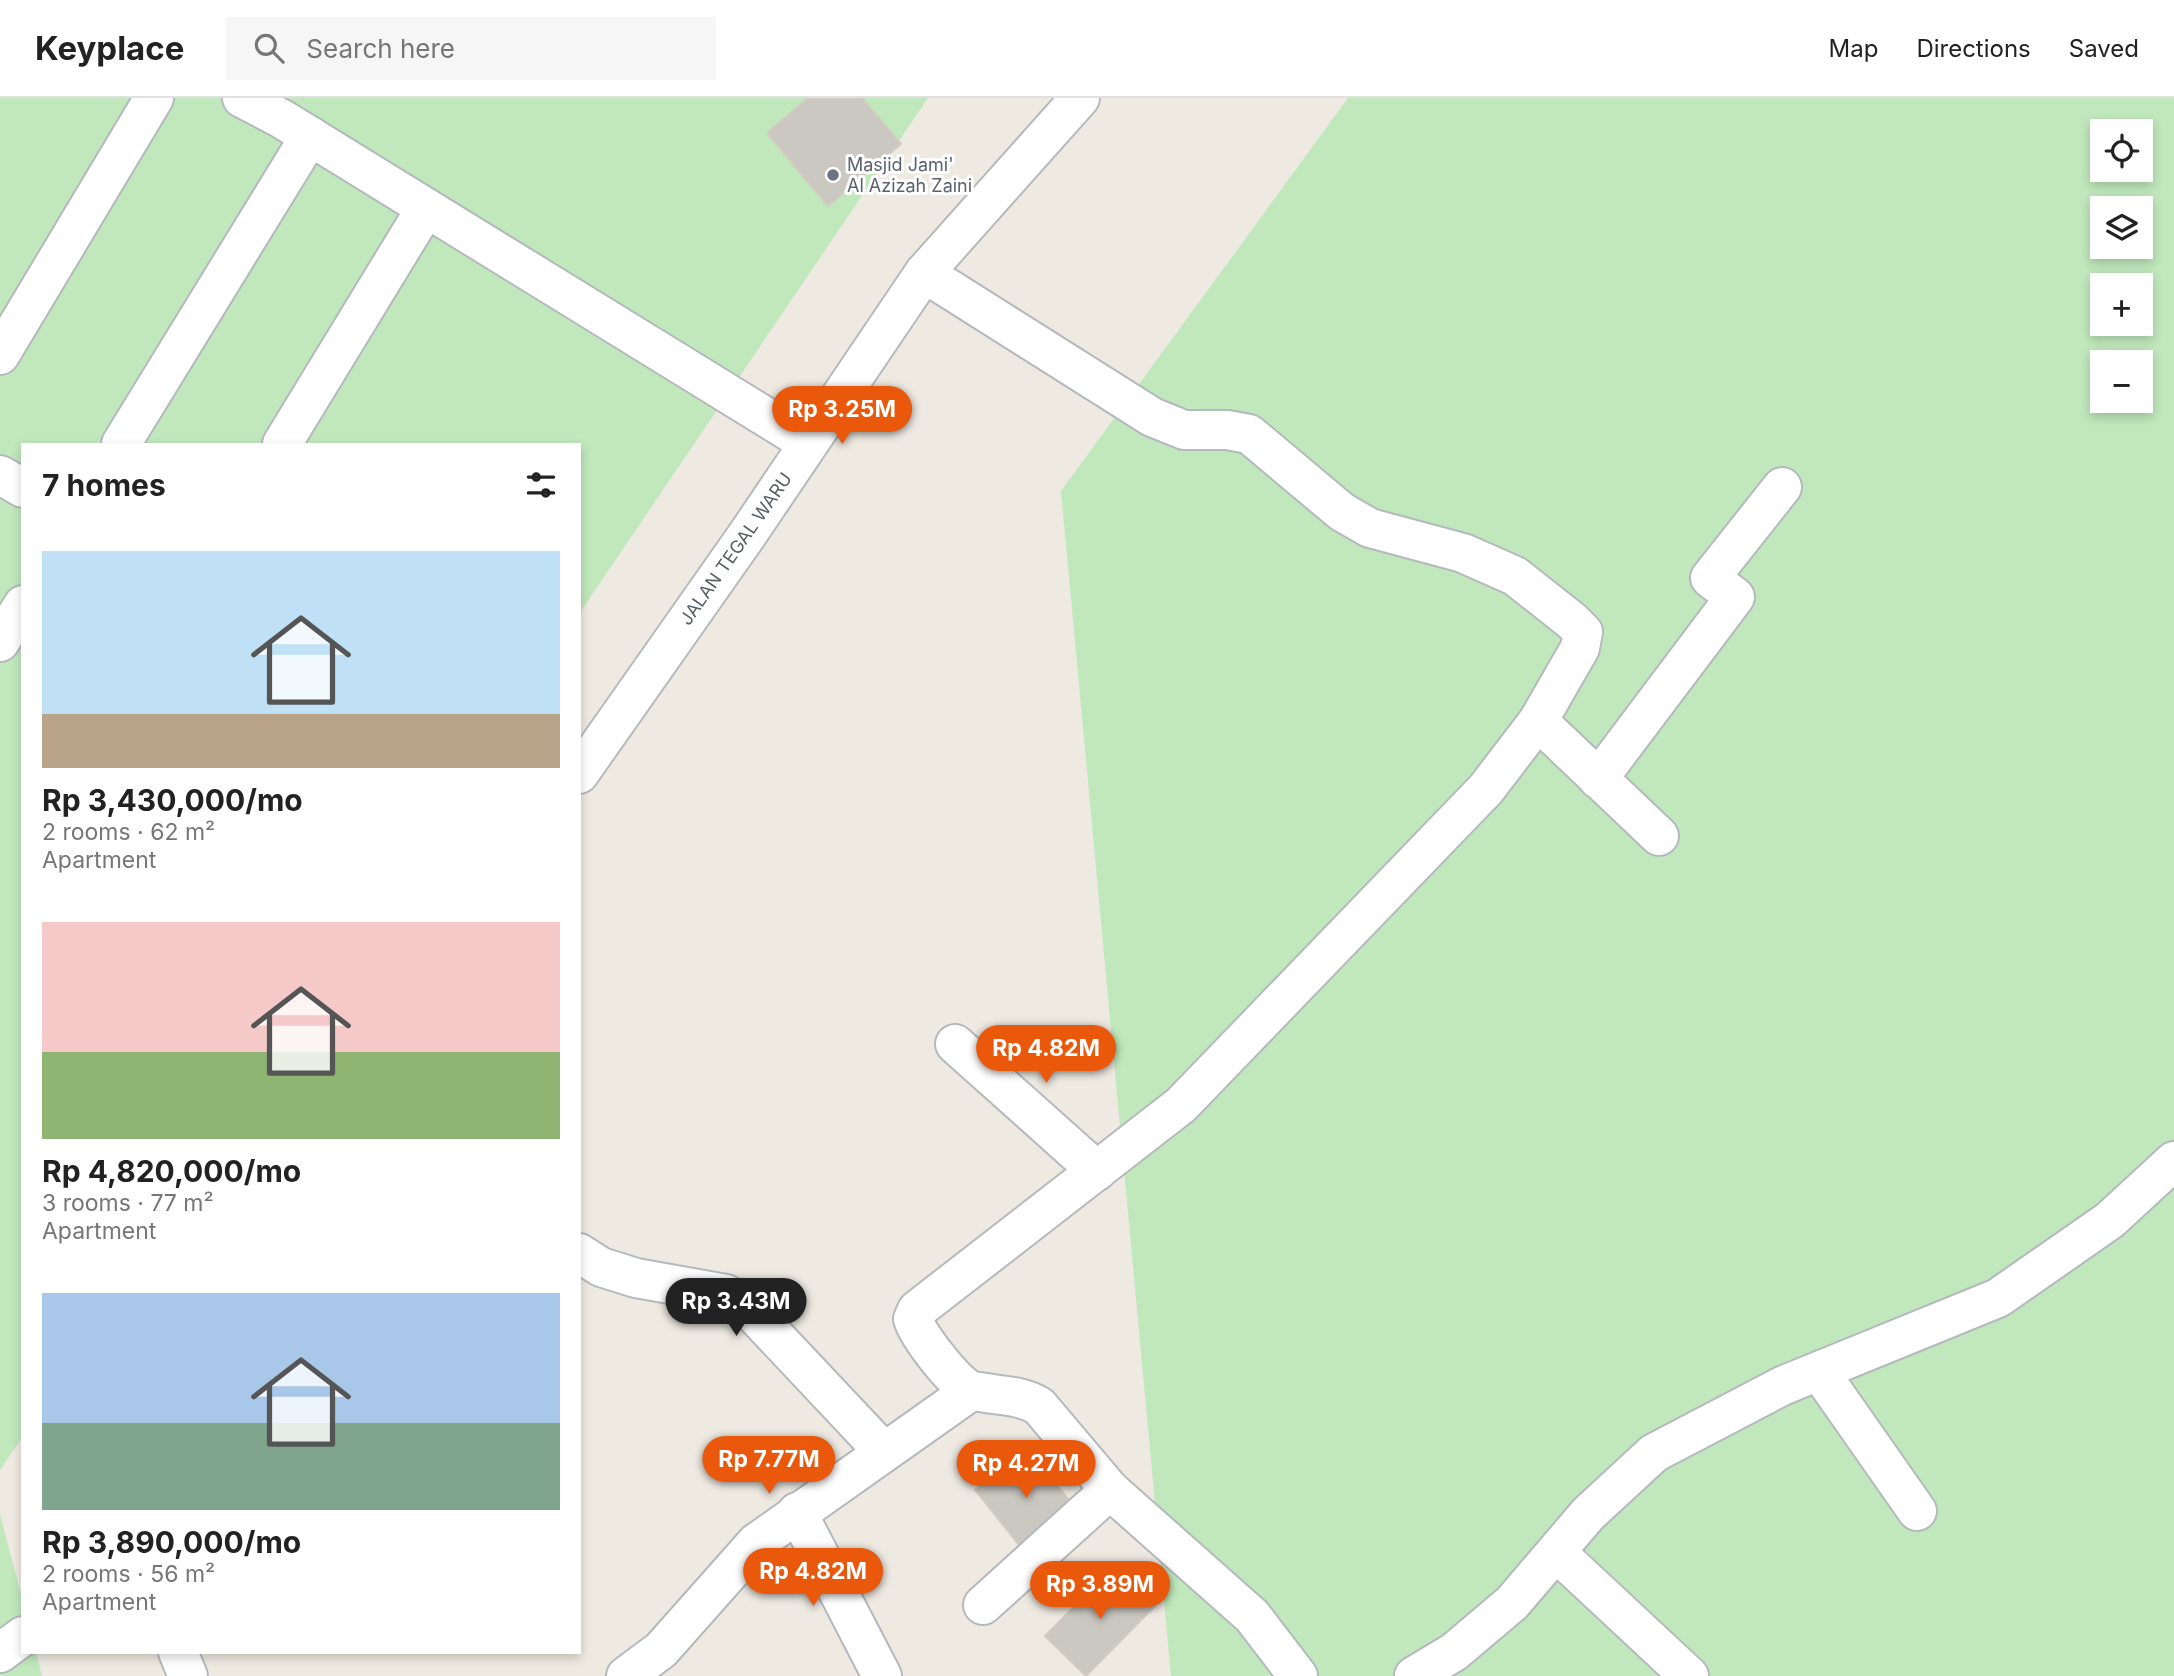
<!DOCTYPE html>
<meta charset="utf-8">
<style>
:root{--surface:#fff;--page:#f6f6f6;--text:#222;--muted:#767676;--line:#e0e0e0;--accent:#ea580c}
body{margin:0;font-family:Inter,sans-serif;background:var(--page);color:var(--text);height:100vh;display:flex;flex-direction:column;font-size:26px;white-space:nowrap}
*{box-sizing:border-box;margin:0}
p{font-size:23px;color:var(--muted)}
.icon{flex:none;width:38px;height:38px;fill:none;stroke:currentColor;stroke-width:2;stroke-linecap:round;stroke-linejoin:round}
.map{position:relative;flex:1;overflow:hidden}
.panel{position:absolute;left:21px;top:345px;width:560px;height:1211px;display:flex;flex-direction:column;background:var(--surface);border-radius:0px;box-shadow:0 4px 10px #0003}
.panel>*{flex:none}
.controls{position:absolute;left:2090px;top:21px;display:grid;gap:14px}
.controls a{display:grid;place-items:center;width:63px;height:63px;border-radius:0px;background:var(--surface);box-shadow:0 4px 10px #0003;font-size:35px}
.price{position:absolute;translate:-50% -60px;padding:0 16px;border-radius:24px;background:var(--accent);color:#fff;font-size:23px;line-height:46px;filter:drop-shadow(0 2px 4px #0008)}
.price::after{content:'';position:absolute;left:50%;top:42px;width:21px;height:16px;margin-left:-10px;background:inherit;clip-path:polygon(0 0,100% 0,50% 100%)}
.price.selected{background:#222;color:#fff}
ul{padding:0;list-style:none}
li{display:grid;align-content:center;gap:14px;height:371px;padding:0 21px}
li span{display:grid;place-items:center;height:217px;border-radius:0px;color:#555}
li>.icon{margin-inline-start:auto}
span .icon{width:126px;height:126px;fill:#fffc;stroke-width:1}
li b{font-size:30px}
h2{display:flex;justify-content:space-between;align-items:center;height:84px;padding:0 21px;font-size:30px}
header{display:flex;align-items:center;gap:42px;box-sizing:border-box;height:98px;padding:0 35px;background:var(--surface);border-bottom:2px solid var(--line)}
header strong{font-size:33px}
nav{display:flex;gap:38px;margin-inline-start:auto;font-size:24px}
.search{width:490px;height:63px;background:var(--page);display:flex;align-items:center;gap:18px;box-sizing:border-box;padding:0 24px;border-radius:0px;color:var(--muted);font-size:26px}
.map>svg:first-child{display:block}
.green{fill:#c0e8bc;fill-rule:evenodd}
.building{fill:#cbc7c1;stroke:#d3cbc0;stroke-width:2}
.lines{fill:none;stroke-linecap:round;stroke-linejoin:round}
.minor-casing{stroke:#b5b9bd;stroke-width:42}
.minor{stroke:#fff;stroke-width:38}
.worship-dot{fill:#6b7280;stroke:#fff;stroke-width:2.5}
.labels{text-anchor:middle;stroke-width:6;stroke-linejoin:round;paint-order:stroke}
.worship-label{font-size:18px;fill:#5b616d;stroke:#fff;text-anchor:start}
.street-label{font-size:18px;fill:#5a5f64;stroke:#fff}
</style>
<header>
<strong>Keyplace</strong>
<div class="search"><svg class="icon" aria-label="search" viewBox="0 0 24 24"><circle cx="10" cy="10" r="6"/><path d="M15 15l6 6"/></svg>Search here</div>
<nav><a>Map</a><a>Directions</a><a>Saved</a></nav>
</header>
<div class="map">
<svg width="2174" height="1578" viewBox="0 0 2174 1578">
<rect width="100%" height="100%" fill="#eeeae2"/>
<g class="green">
<path d="M0,0H928L579,516V346H23V1338L0,1372Z"/>
<path d="M1348,0H2174V1578H1171L1061,393ZM2102,33H2140V72H2102ZM2102,110H2140V149H2102ZM2102,187H2140V226H2102ZM2102,264H2140V303H2102Z"/>
<path d="M0,1416L23,1504V1554H36L42,1578H0Z"/>
</g>
<g class="building">
<path d="M808,0H862L901,46L828,108L767,35Z"/>
<path d="M1027,1350L1077,1412L1024,1453L975,1392Z"/>
<path d="M1114,1468L1155,1508L1086,1578L1045,1538Z"/>
</g>
<g class="lines">
<g class="minor-casing">
<g id="minor">
<path d="M242,0L282,21L808,345"/>
<path d="M924,175L1152,319L1184,332H1227L1249,336L1342,414L1370,430L1463,455L1515,478L1572,523L1583,534L1580,550L1538,623L1486,691L1181,1007L917,1212L913,1221C919,1239 953,1283 970,1292C975,1294 982,1294 986,1295C1004,1298 1023,1298 1039,1308L1110,1392L1252,1518L1298,1578"/>
<path d="M0,257L154,0"/>
<path d="M121,346L310,38"/>
<path d="M282,346L426,110"/>
<path d="M0,377L23,390"/>
<path d="M0,544L23,507"/>
<path d="M1538,623L1659,738"/>
<path d="M579,676L747,437L924,175L1080,0"/>
<path d="M1598,681L1735,499L1710,480L1782,389"/>
<path d="M955,946L1097,1073"/>
<path d="M579,1155L601,1169L636,1180L726,1196L754,1216L884,1354"/>
<path d="M1819,1273L1917,1413"/>
<path d="M797,1414L882,1578"/>
<path d="M1557,1455L1689,1578"/>
<path d="M983,1507L1110,1392"/>
<path d="M178,1554L188,1578"/>
<path d="M0,1555L23,1538"/>
<path d="M626,1578L661,1552L756,1445L971,1293"/>
<path d="M1414,1578L1454,1554L1512,1505L1588,1416L1654,1355L1782,1288L1998,1200L2110,1122L2174,1063"/>
</g>
</g>
<use href="#minor" class="minor"/>
</g>
<circle class="worship-dot" cx="833" cy="77" r="7"/>
<g class="labels">
<g class="worship-label">
<text x="847" y="73">Masjid Jami'<tspan x="847" dy="21">Al Azizah Zaini</tspan></text>
</g>
<g class="street-label">
<text transform="translate(736 451) rotate(-55)" y="6">JALAN TEGAL WARU</text>
</g>
</g>
</svg>
<div class="controls">
<a><svg class="icon" aria-label="locate" viewBox="0 0 24 24"><circle cx="12" cy="12" r="6"/><path d="M12 2v4M12 18v4M2 12h4M18 12h4"/></svg></a>
<a><svg class="icon" aria-label="layers" viewBox="0 0 24 24"><path d="M12 4l9 5-9 5-9-5zM3 14l9 5 9-5"/></svg></a>
<a>+</a>
<a>−</a>
</div>
<b class="price" style="left:842px;top:348px">Rp 3.25M</b>
<b class="price" style="left:1046px;top:987px">Rp 4.82M</b>
<b class="price selected" style="left:736px;top:1240px">Rp 3.43M</b>
<b class="price" style="left:769px;top:1398px">Rp 7.77M</b>
<b class="price" style="left:1026px;top:1402px">Rp 4.27M</b>
<b class="price" style="left:813px;top:1510px">Rp 4.82M</b>
<b class="price" style="left:1100px;top:1523px">Rp 3.89M</b>
<section class="panel">
<h2>7 homes<svg class="icon" aria-label="filters" viewBox="0 0 24 24"><path d="M4 7h16M4 17h16"/><circle cx="9" cy="7" r="2"/><circle cx="15" cy="17" r="2"/></svg></h2>
<ul>
<li><span style="background:linear-gradient(#bfe0f5 75%,#b9a48a 0)"><svg class="icon" aria-label="home" viewBox="0 0 24 24"><path d="M3 11l9-7 9 7M6 9v11h12V9"/></svg></span><div><b>Rp 3,430,000/mo</b><p>2 rooms · 62 m²</p><p>Apartment</p></div></li>
<li><span style="background:linear-gradient(#f6c9c9 60%,#8fb573 0)"><svg class="icon" aria-label="home" viewBox="0 0 24 24"><path d="M3 11l9-7 9 7M6 9v11h12V9"/></svg></span><div><b>Rp 4,820,000/mo</b><p>3 rooms · 77 m²</p><p>Apartment</p></div></li>
<li><span style="background:linear-gradient(#a9c7e8 60%,#7fa58c 0)"><svg class="icon" aria-label="home" viewBox="0 0 24 24"><path d="M3 11l9-7 9 7M6 9v11h12V9"/></svg></span><div><b>Rp 3,890,000/mo</b><p>2 rooms · 56 m²</p><p>Apartment</p></div></li>
</ul>
</section>
</div>
